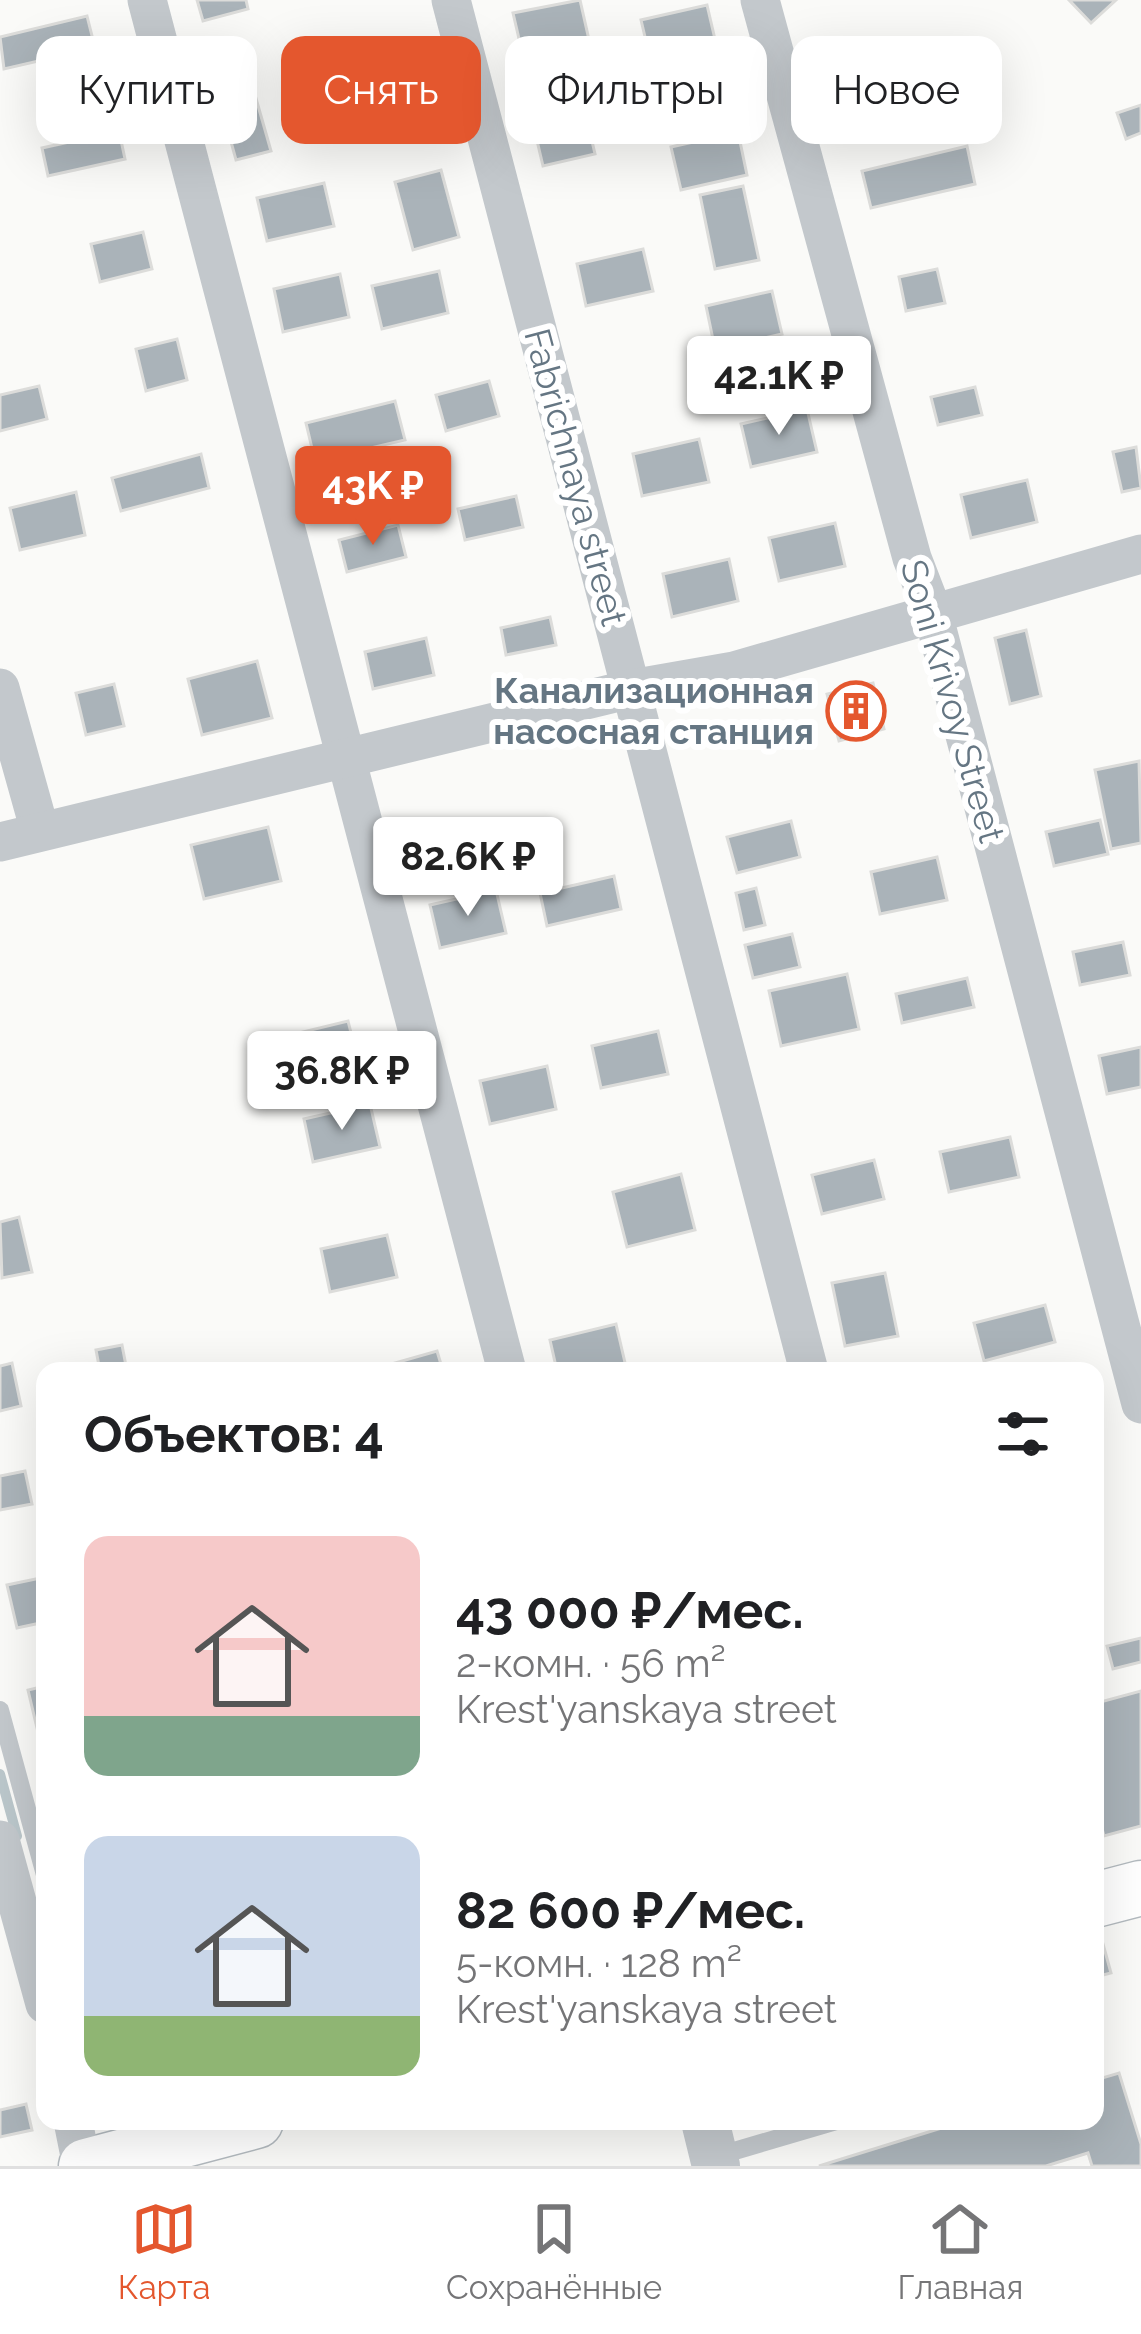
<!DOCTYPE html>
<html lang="ru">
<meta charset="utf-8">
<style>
:root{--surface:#fff;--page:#f2f2f2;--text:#202124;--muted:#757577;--line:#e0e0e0;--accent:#e4572e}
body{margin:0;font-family:Raleway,sans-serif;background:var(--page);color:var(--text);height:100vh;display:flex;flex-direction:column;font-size:45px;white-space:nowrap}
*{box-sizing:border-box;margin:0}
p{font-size:39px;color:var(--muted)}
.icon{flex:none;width:66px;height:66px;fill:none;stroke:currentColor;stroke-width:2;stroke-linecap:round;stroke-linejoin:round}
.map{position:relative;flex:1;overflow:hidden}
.drawer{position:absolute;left:36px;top:1362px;width:1068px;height:768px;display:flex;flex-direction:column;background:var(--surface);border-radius:24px;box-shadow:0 12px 48px #0002}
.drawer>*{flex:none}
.guide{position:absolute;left:36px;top:36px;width:1071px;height:108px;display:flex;gap:24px}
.price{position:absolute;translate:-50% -102px;padding:0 27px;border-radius:12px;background:#fff;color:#222;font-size:39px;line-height:78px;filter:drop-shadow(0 3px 6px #0008)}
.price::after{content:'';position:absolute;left:50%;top:72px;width:36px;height:27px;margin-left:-18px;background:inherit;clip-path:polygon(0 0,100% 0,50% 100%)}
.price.current{background:var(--accent);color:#fff}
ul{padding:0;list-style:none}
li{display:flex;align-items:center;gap:36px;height:300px;padding:0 48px}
li span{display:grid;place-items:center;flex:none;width:336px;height:240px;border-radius:24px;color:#555}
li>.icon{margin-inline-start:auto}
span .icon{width:144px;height:144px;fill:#fffc;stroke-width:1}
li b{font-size:51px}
h2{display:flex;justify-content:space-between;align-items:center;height:144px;padding:0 48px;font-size:51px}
.chip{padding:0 42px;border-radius:24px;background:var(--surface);box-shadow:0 12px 48px #0002;font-size:42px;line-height:108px}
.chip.current{background:var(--accent);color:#fff}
.tabs{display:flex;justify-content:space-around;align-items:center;height:168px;border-top:3px solid var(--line);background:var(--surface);font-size:33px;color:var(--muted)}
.tabs a{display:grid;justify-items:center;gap:6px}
.tabs .current{color:var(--accent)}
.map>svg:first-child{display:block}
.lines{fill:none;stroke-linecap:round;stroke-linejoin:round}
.stream{stroke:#bbc7cb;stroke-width:10}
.building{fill:#aab3b9;stroke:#dcdcda;stroke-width:3}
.secondary-casing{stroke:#b3babf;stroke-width:57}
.service{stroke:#c3c8cc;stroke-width:18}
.minor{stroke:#c3c8cc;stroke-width:39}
.tertiary{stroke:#c3c8cc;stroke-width:48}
.secondary{stroke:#fff;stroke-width:54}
.labels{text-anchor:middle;stroke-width:12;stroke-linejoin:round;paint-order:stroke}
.street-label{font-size:36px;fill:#657683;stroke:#fff}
.poi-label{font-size:36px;font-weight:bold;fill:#657683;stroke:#fff;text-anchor:end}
</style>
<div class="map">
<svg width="1141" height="2166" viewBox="0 0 1141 2166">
<rect width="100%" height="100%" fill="#fafaf8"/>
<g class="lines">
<path class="stream" d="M0,1774L17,1836"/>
</g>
<g class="building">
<path d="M197,0H246L248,9L203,21Z"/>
<path d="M580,0L589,40L523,56L513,13Z"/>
<path d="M1069,0H1116L1091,23Z"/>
<path d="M707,5L717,48L651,62L641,20Z"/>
<path d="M87,16L95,48L4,69L0,37Z"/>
<path d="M911,45L921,88L854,102L845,60Z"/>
<path d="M410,75L416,100L359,114L352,89Z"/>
<path d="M253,88L271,151L236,160L219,98Z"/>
<path d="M1141,105V133L1126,139L1117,113Z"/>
<path d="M587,120L595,154L543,166L535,132Z"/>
<path d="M119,131L125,159L48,176L42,148Z"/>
<path d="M738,132L747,175L681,190L671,147Z"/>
<path d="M967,146L975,184L871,208L862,171Z"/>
<path d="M441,170L459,237L413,250L395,182Z"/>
<path d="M324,183L334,226L267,241L257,198Z"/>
<path d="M743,186L759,260L715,269L700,195Z"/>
<path d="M143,232L152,269L100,282L91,244Z"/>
<path d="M643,249L653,291L586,306L577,264Z"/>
<path d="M937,269L945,303L906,311L899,277Z"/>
<path d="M439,271L448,313L382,329L372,286Z"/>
<path d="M340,274L349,317L283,332L274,289Z"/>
<path d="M772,291L782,334L715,349L706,306Z"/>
<path d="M177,339L187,380L146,391L136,349Z"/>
<path d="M489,381L499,416L446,431L436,395Z"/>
<path d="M39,386L47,419L0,431V395Z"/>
<path d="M975,387L982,415L938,425L931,397Z"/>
<path d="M395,401L405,440L315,461L306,423Z"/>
<path d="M807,409L817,452L751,467L741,424Z"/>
<path d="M699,439L709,482L642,496L633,454Z"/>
<path d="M1136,447L1141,488L1122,492L1113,452Z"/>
<path d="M201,454L209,488L121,511L112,478Z"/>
<path d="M1027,480L1037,522L971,538L961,495Z"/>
<path d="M76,492L85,535L20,550L10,508Z"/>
<path d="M516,496L523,527L465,540L458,509Z"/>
<path d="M835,523L845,566L779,581L769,538Z"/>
<path d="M398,525L406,557L347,572L339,540Z"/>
<path d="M729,559L738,601L672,617L663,574Z"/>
<path d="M550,617L556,645L506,655L501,628Z"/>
<path d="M1026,630L1041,696L1010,704L995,638Z"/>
<path d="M426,638L434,675L373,689L365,652Z"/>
<path d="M257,661L272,718L202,735L188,679Z"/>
<path d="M873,683L884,729L839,741L827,694Z"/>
<path d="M114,684L124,726L86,735L76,693Z"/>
<path d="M1139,761L1141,843L1111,849L1095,770Z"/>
<path d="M1100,820L1108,854L1054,866L1046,832Z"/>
<path d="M791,821L800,857L737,873L727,837Z"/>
<path d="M268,827L281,881L204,899L191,845Z"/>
<path d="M937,857L947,900L880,914L871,872Z"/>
<path d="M614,876L621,909L547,926L540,893Z"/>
<path d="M756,888L765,925L744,930L736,893Z"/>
<path d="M496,890L506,933L440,948L430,905Z"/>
<path d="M792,934L800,967L753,978L745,945Z"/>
<path d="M1123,942L1130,975L1080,985L1073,952Z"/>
<path d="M847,974L859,1029L781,1046L769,991Z"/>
<path d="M967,978L974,1007L902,1023L896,994Z"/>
<path d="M348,1021L354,1045L287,1061L282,1037Z"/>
<path d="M658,1031L668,1074L601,1088L592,1046Z"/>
<path d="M1141,1047V1087L1107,1094L1099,1056Z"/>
<path d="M547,1066L556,1109L490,1124L480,1081Z"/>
<path d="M370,1104L380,1147L313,1162L304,1119Z"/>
<path d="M1010,1137L1019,1177L949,1192L940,1152Z"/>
<path d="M874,1160L884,1199L822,1214L812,1175Z"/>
<path d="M681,1174L695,1230L627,1247L613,1192Z"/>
<path d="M19,1217L32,1272L2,1278L0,1222Z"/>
<path d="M387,1235L397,1277L330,1292L321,1249Z"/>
<path d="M885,1273L898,1336L845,1346L832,1283Z"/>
<path d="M1045,1305L1055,1342L984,1361L974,1323Z"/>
<path d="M616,1324L626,1367L557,1371L550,1340Z"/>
<path d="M122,1345L127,1371H100L96,1350Z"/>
<path d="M437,1351L443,1371H367Z"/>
<path d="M12,1363L21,1406L0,1411V1366Z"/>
<path d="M25,1471L32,1504L0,1510V1476Z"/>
<path d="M45,1577V1622L17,1628L7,1585Z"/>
<path d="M1141,1638V1662L1113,1669L1107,1646Z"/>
<path d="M45,1686V1749H42L28,1690Z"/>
<path d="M1141,1691V1826L1104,1836L1095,1801V1696L1097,1703Z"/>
<path d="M1103,1944L1111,1973L1095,1977V1946Z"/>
<path d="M1119,2073L1141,2144V2166H1092L1088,2153L1046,2166H819L964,2121H1095V2080Z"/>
<path d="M26,2104L32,2130L0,2137V2110Z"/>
</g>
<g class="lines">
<g class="secondary-casing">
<g id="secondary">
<path d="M1095,1900L1141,1888"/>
<path d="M86,2166L256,2121"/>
</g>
</g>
<g class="service">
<path d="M0,1710L45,1875"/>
<path d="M714,2157L836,2121"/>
</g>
<g class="minor">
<path d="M147,0L507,1371"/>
<path d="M451,0L809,1371"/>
<path d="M760,0L912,558L932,610L1141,1404"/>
<path d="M0,688L40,831"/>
<path d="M0,842L631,689L734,671L1141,554"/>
<path d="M0,1840L45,2004"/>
<path d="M73,2121L82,2166"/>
</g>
<path class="tertiary" d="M705,2121L716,2166"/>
<use href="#secondary" class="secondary"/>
</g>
<defs>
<g id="building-ring" transform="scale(3)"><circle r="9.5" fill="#fff" stroke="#e4572e" stroke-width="1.5"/><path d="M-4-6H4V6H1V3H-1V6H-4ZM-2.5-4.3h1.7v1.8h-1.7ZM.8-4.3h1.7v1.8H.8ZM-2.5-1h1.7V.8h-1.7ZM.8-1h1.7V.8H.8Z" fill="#e4572e"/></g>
</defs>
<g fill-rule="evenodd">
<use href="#building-ring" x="856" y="711"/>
</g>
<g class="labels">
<g class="street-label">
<text transform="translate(576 477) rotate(75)" y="13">Fabrichnaya street</text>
<text transform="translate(953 701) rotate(74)" y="13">Soni Krivoy Street</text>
</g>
<g class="poi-label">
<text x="814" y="703">Канализационная<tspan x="814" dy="41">насосная станция</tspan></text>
</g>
</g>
</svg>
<b class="price" style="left:779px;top:438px">42.1K ₽</b>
<b class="price current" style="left:373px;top:548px">43K ₽</b>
<b class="price" style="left:468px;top:919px">82.6K ₽</b>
<b class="price" style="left:342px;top:1133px">36.8K ₽</b>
<div class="guide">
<a class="chip">Купить</a>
<a class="chip current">Снять</a>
<a class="chip">Фильтры</a>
<a class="chip">Новое</a>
</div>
<section class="drawer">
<h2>Объектов: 4<svg class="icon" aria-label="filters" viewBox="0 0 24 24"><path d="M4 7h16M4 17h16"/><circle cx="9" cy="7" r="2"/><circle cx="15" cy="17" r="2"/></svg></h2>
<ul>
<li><span style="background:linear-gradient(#f6c9c9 75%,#7fa58c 0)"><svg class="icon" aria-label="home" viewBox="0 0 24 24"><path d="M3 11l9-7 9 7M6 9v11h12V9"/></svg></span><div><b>43 000 ₽/мес.</b><p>2-комн. · 56 m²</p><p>Krest'yanskaya street</p></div></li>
<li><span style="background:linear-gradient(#c9d6e8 75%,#8fb573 0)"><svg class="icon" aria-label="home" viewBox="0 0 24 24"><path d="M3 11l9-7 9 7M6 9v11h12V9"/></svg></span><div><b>82 600 ₽/мес.</b><p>5-комн. · 128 m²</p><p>Krest'yanskaya street</p></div></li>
</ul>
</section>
</div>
<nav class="tabs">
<a class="current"><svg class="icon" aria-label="map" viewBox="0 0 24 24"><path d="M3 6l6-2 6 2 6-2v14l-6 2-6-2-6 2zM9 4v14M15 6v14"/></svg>Карта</a>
<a><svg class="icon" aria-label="saved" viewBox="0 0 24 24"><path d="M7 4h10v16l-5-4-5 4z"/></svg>Сохранённые</a>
<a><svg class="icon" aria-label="home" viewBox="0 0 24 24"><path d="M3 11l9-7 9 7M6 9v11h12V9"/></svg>Главная</a>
</nav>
